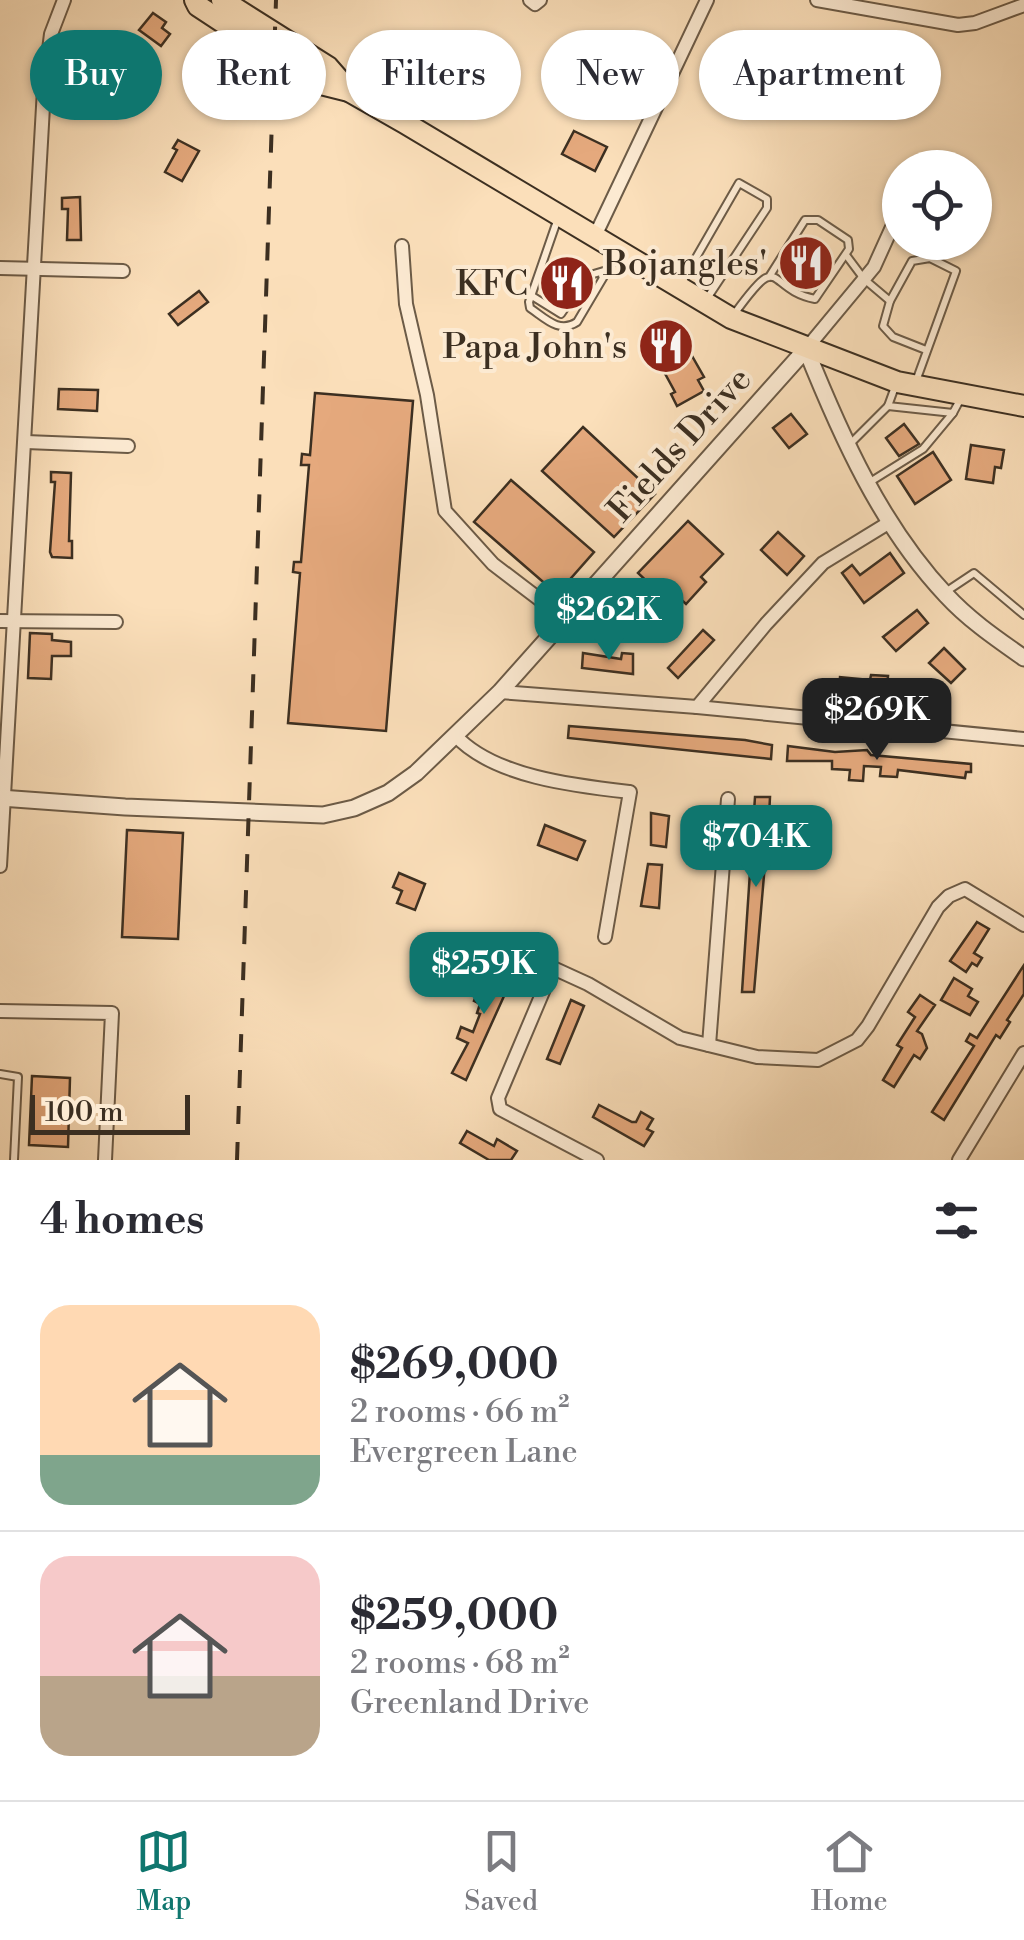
<!DOCTYPE html>
<meta charset="utf-8">
<style>
:root{--surface:#fff;--page:#f7f7f7;--text:#2b2b33;--muted:#7c7c81;--line:#e1e1e2;--accent:#0f766e}
body{margin:0;font-family:"Libre Bodoni",serif;background:var(--page);color:var(--text);height:100vh;display:flex;flex-direction:column;font-size:38px;white-space:nowrap}
*{box-sizing:border-box;margin:0}
p{font-size:32px;color:var(--muted)}
.icon{flex:none;width:55px;height:55px;fill:none;stroke:currentColor;stroke-width:2;stroke-linecap:round;stroke-linejoin:round}
.map{position:relative;height:1160px;overflow:hidden}
.details{display:flex;flex-direction:column;background:var(--surface);flex:1}
.details>*{flex:none}
.top-card{position:absolute;left:30px;top:30px;width:965px;height:90px;display:flex;gap:20px}
.buttons{position:absolute;left:882px;top:150px;display:grid;gap:20px}
.buttons a{display:grid;place-items:center;width:110px;height:110px;border-radius:50%;background:var(--surface);box-shadow:0 2px 8px #0004;font-size:50px}
.scale{position:absolute;left:30px;bottom:25px;width:160px;box-sizing:border-box;padding-left:10px;border:5px solid #3c2f21;border-top:0;font-size:28px;line-height:35px;white-space:nowrap;color:#3c2f21;-webkit-text-stroke:8px #fcead2;paint-order:stroke}
.price{position:absolute;translate:-50% -85px;padding:0 22px;border-radius:20px;background:var(--accent);color:#fff;font-size:32px;line-height:65px;filter:drop-shadow(0 2px 5px #0008)}
.price::after{content:'';position:absolute;left:50%;top:60px;width:30px;height:22px;margin-left:-15px;background:inherit;clip-path:polygon(0 0,100% 0,50% 100%)}
.price.on{background:#222;color:#fff}
ul{padding:0;list-style:none}
li{display:flex;align-items:center;gap:30px;height:250px;padding:0 40px}
li+li{border-top:2px solid var(--line)}
li span{display:grid;place-items:center;flex:none;width:280px;height:200px;border-radius:30px;color:#555}
li>.icon{margin-inline-start:auto}
span .icon{width:120px;height:120px;fill:#fffc;stroke-width:1}
li b{font-size:42px}
h2{display:flex;justify-content:space-between;align-items:center;height:120px;padding:0 40px;font-size:42px}
.pill{padding:0 35px;border-radius:45px;background:var(--surface);box-shadow:0 2px 8px #0004;font-size:35px;line-height:90px}
.pill.on{background:var(--accent);color:#fff}
.tab-bar{display:flex;justify-content:space-around;align-items:center;height:140px;border-top:2px solid var(--line);background:var(--surface);font-size:28px;color:var(--muted)}
.tab-bar a{display:grid;justify-items:center;gap:5px}
.tab-bar .on{color:var(--accent)}
.map>svg:first-child{display:block}
.building{fill:#e5a97d;stroke:#3c2f21;stroke-width:2.5}
.lines{fill:none;stroke-linecap:round;stroke-linejoin:round}
.service-casing{stroke:#6c5b47;stroke-width:10}
.minor-casing{stroke:#6c5b47;stroke-width:16}
.tertiary-casing{stroke:#6c5b47;stroke-width:19}
.primary-casing{stroke:#3c2f21;stroke-width:24}
.service{stroke:#fcead2;stroke-width:6}
.minor{stroke:#fcead2;stroke-width:12}
.tertiary{stroke:#fcead2;stroke-width:15}
.primary{stroke:#fbdfba;stroke-width:20}
.rail{stroke:#3c2f21;stroke-width:4;stroke-dasharray:18 18;stroke-linecap:butt}
.labels{text-anchor:middle;stroke-width:8;stroke-linejoin:round;paint-order:stroke}
.poi-label{font-size:35px;fill:#3c2f21;stroke:#fcead2;text-anchor:end}
.street-label{font-size:35px;fill:#3c2f21;stroke:#fcead2}
</style>
<div class="map">
<svg width="1024" height="1160" viewBox="0 0 1024 1160">
<rect width="100%" height="100%" fill="#fbdfba"/>
<filter id="stains"><feTurbulence type="fractalNoise" baseFrequency=".002" numOctaves="4"/><feColorMatrix values="0 0 0 0 .2 0 0 0 0 .09 0 0 0 0 .02 0 0 0 .5 -.17"/></filter>
<radialGradient id="worn" r=".72"><stop offset=".6" stop-color="#630" stop-opacity="0"/><stop offset="1" stop-color="#630" stop-opacity=".3"/></radialGradient>
<g class="building">
<path d="M153,13L166,22L162,28L170,34L161,46L139,30Z"/>
<path d="M574,131L607,147L595,171L562,154Z"/>
<path d="M178,140L199,151L182,181L165,172L177,150L173,148Z"/>
<path d="M80,197L81,240H67L68,209H62V198Z"/>
<path d="M809,237L825,247L801,286L787,277Z"/>
<path d="M570,262L583,270L559,304L549,293Z"/>
<path d="M199,291L208,302L178,325L169,314Z"/>
<path d="M673,335L679,345L684,342L704,377L698,380L704,391L677,406L671,394L675,392L657,359L652,362L646,350Z"/>
<path d="M59,389L98,390L97,411L58,409Z"/>
<path d="M315,393L413,401L386,731L288,723L300,573L293,572L294,562H301L309,465H301L302,454L310,455Z"/>
<path d="M791,414L807,434L789,448L773,428Z"/>
<path d="M904,424L919,444L899,456L886,438Z"/>
<path d="M583,427L655,494L614,537L542,471Z"/>
<path d="M971,445L1004,450L1001,468L995,467L993,483L966,479Z"/>
<path d="M933,452L951,480L915,504L897,476Z"/>
<path d="M51,472L71,473L69,541H72V558L52,557L50,552L55,482H51Z"/>
<path d="M511,480L594,552L557,594L474,522Z"/>
<path d="M688,521L723,554L701,577L706,582L686,604L664,584L657,591L638,573Z"/>
<path d="M778,532L804,556L787,575L761,550Z"/>
<path d="M890,553L904,573L864,603L842,573L852,565L860,575Z"/>
<path d="M917,610L928,623L896,651L883,637Z"/>
<path d="M703,630L714,640L678,678L668,668Z"/>
<path d="M30,633L52,634V640L71,642V656H52L51,679L28,678Z"/>
<path d="M944,648L965,669L951,683L929,663Z"/>
<path d="M583,653L621,659L622,653L633,654V674L582,668Z"/>
<path d="M871,675L888,676L886,695L839,690L840,677L870,680Z"/>
<path d="M569,726L745,740L772,745L771,759L568,738Z"/>
<path d="M788,746L835,752L867,750L871,755L971,764V772H966L965,778L898,770L897,777L880,776L881,767L864,766L863,781L849,780L850,770L832,769V761H787Z"/>
<path d="M755,797H770L769,817L754,992H742Z"/>
<path d="M651,813L669,816L666,847L651,845Z"/>
<path d="M545,825L585,841L577,860L538,845Z"/>
<path d="M127,830L183,833L178,939L122,937Z"/>
<path d="M648,864L662,865L659,908L641,906Z"/>
<path d="M399,873L425,884L415,910L397,903L402,891L393,887Z"/>
<path d="M977,922L989,929L974,953L982,958L977,966L972,963L966,972L950,961Z"/>
<path d="M500,960L515,966L514,974L466,1080L452,1073L468,1043L457,1038L461,1027L473,1032L480,1014L477,1013L480,1004L474,1001L479,988L489,989Z"/>
<path d="M1024,965V994L1007,1020L1010,1022L1000,1038L996,1035L944,1120L932,1112L974,1046L966,1041L970,1034L977,1038Z"/>
<path d="M954,978L972,989L968,996L978,1002L970,1015L941,1000Z"/>
<path d="M920,995L935,1005L917,1031L922,1034L927,1048L920,1059L914,1055L894,1087L883,1080L902,1048L897,1045L915,1017L908,1012Z"/>
<path d="M571,1000L584,1006L560,1064L547,1059Z"/>
<path d="M32,1076L70,1078L68,1147L29,1145Z"/>
<path d="M599,1105L632,1122H636L641,1112L653,1119L647,1129L653,1132L644,1146L593,1117Z"/>
<path d="M467,1131L494,1146L497,1139L517,1151L511,1160H489L460,1143Z"/>
</g>
<g class="lines">
<g class="service-casing">
<g id="service">
<path d="M557,221L529,302L530,308C545,318 559,334 577,322L616,256"/>
<path d="M846,255L864,279L890,301"/>
<path d="M682,282L739,183L767,199V208L708,297"/>
<path d="M532,296L561,314L587,276L607,270"/>
<path d="M735,313C783,247 765,289 815,299L849,249L848,240L818,220H805L769,277"/>
<path d="M915,384L956,271L930,258L912,261L890,301L883,326L893,337L926,350"/>
<path d="M888,406L953,413L962,396"/>
<path d="M850,444L888,406L896,384"/>
<path d="M870,482L923,449L953,413"/>
<path d="M947,591L974,573L1024,615"/>
<path d="M0,1074L18,1077L14,1160"/>
</g>
</g>
<g class="minor-casing">
<g id="minor">
<path d="M530,0L535,4L540,0"/>
<path d="M817,0L958,25L975,23L1024,5"/>
<path d="M44,89L133,94"/>
<path d="M595,236L707,0"/>
<path d="M402,246L406,304L427,395L445,511L493,564L564,618"/>
<path d="M0,268L123,271"/>
<path d="M806,349L874,267L893,225"/>
<path d="M26,442L128,446"/>
<path d="M0,621L116,622"/>
<path d="M500,692L697,707L1024,739"/>
<path d="M697,707L766,624L823,563L890,522"/>
<path d="M455,735C493,777 576,786 630,792L605,937"/>
<path d="M0,866L44,89L51,34L64,0"/>
<path d="M0,1011L112,1013L105,1160"/>
<path d="M709,1045L728,799"/>
<path d="M597,1160L500,1109L498,1098L553,968L588,984L680,1038L757,1057L818,1060L857,1040L868,1026L938,907L949,896L965,889L1024,925"/>
<path d="M959,1160L1024,1053"/>
</g>
</g>
<g class="tertiary-casing">
<path id="tertiary" d="M0,798L125,807L323,815L354,808L388,793L416,773L500,692L806,349C841,436 881,526 946,595C969,620 997,639 1024,658"/>
</g>
<g class="primary-casing">
<g id="primary">
<path d="M195,0L198,6L291,67L321,84L349,91L405,123L731,318L897,382L1024,406"/>
<path d="M222,0L328,67L349,91"/>
</g>
</g>
<use href="#service" class="service"/>
<use href="#minor" class="minor"/>
<use href="#tertiary" class="tertiary"/>
<use href="#primary" class="primary"/>
<path class="rail" d="M237,1160L276,0"/>
</g>
<defs>
<g id="restaurant-disc" transform="scale(2.875)"><circle r="9.5" fill="#8f2418" stroke="#fcead2"/><path d="M-5-6h1v4h1v-4h1v4h1v-4h1v5L-1.5 .5V6h-2V.5L-5-1ZM5-6V6H3V1.5H1.5Q1.5-4 5-6Z" fill="#fff"/></g>
</defs>
<g fill-rule="evenodd">
<use href="#restaurant-disc" x="806" y="263"/>
<use href="#restaurant-disc" x="567" y="283"/>
<use href="#restaurant-disc" x="666" y="346"/>
</g>
<g class="labels">
<g class="poi-label">
<text x="767" y="275">Bojangles'</text>
<text x="528" y="295">KFC</text>
<text x="627" y="358">Papa John's</text>
</g>
<g class="street-label">
<text transform="translate(679 444) rotate(-48)" y="12">Fields Drive</text>
</g>
</g>
<rect width="100%" height="100%" filter="url(#stains)"/>
<rect width="100%" height="100%" fill="url(#worn)"/>
</svg>
<div class="buttons">
<a><svg class="icon" aria-label="locate" viewBox="0 0 24 24"><circle cx="12" cy="12" r="6"/><path d="M12 2v4M12 18v4M2 12h4M18 12h4"/></svg></a>
</div>
<div class="scale">100 m</div>
<b class="price" style="left:609px;top:663px">$262K</b>
<b class="price on" style="left:877px;top:763px">$269K</b>
<b class="price" style="left:756px;top:890px">$704K</b>
<b class="price" style="left:484px;top:1017px">$259K</b>
<div class="top-card">
<a class="pill on">Buy</a>
<a class="pill">Rent</a>
<a class="pill">Filters</a>
<a class="pill">New</a>
<a class="pill">Apartment</a>
</div>
</div>
<section class="details">
<h2>4 homes<svg class="icon" aria-label="filters" viewBox="0 0 24 24"><path d="M4 7h16M4 17h16"/><circle cx="9" cy="7" r="2"/><circle cx="15" cy="17" r="2"/></svg></h2>
<ul>
<li><span style="background:linear-gradient(#ffd9b3 75%,#7fa58c 0)"><svg class="icon" aria-label="home" viewBox="0 0 24 24"><path d="M3 11l9-7 9 7M6 9v11h12V9"/></svg></span><div><b>$269,000</b><p>2 rooms · 66 m²</p><p>Evergreen Lane</p></div></li>
<li><span style="background:linear-gradient(#f6c9c9 60%,#b9a48a 0)"><svg class="icon" aria-label="home" viewBox="0 0 24 24"><path d="M3 11l9-7 9 7M6 9v11h12V9"/></svg></span><div><b>$259,000</b><p>2 rooms · 68 m²</p><p>Greenland Drive</p></div></li>
</ul>
</section>
<nav class="tab-bar">
<a class="on"><svg class="icon" aria-label="map" viewBox="0 0 24 24"><path d="M3 6l6-2 6 2 6-2v14l-6 2-6-2-6 2zM9 4v14M15 6v14"/></svg>Map</a>
<a><svg class="icon" aria-label="saved" viewBox="0 0 24 24"><path d="M7 4h10v16l-5-4-5 4z"/></svg>Saved</a>
<a><svg class="icon" aria-label="home" viewBox="0 0 24 24"><path d="M3 11l9-7 9 7M6 9v11h12V9"/></svg>Home</a>
</nav>
